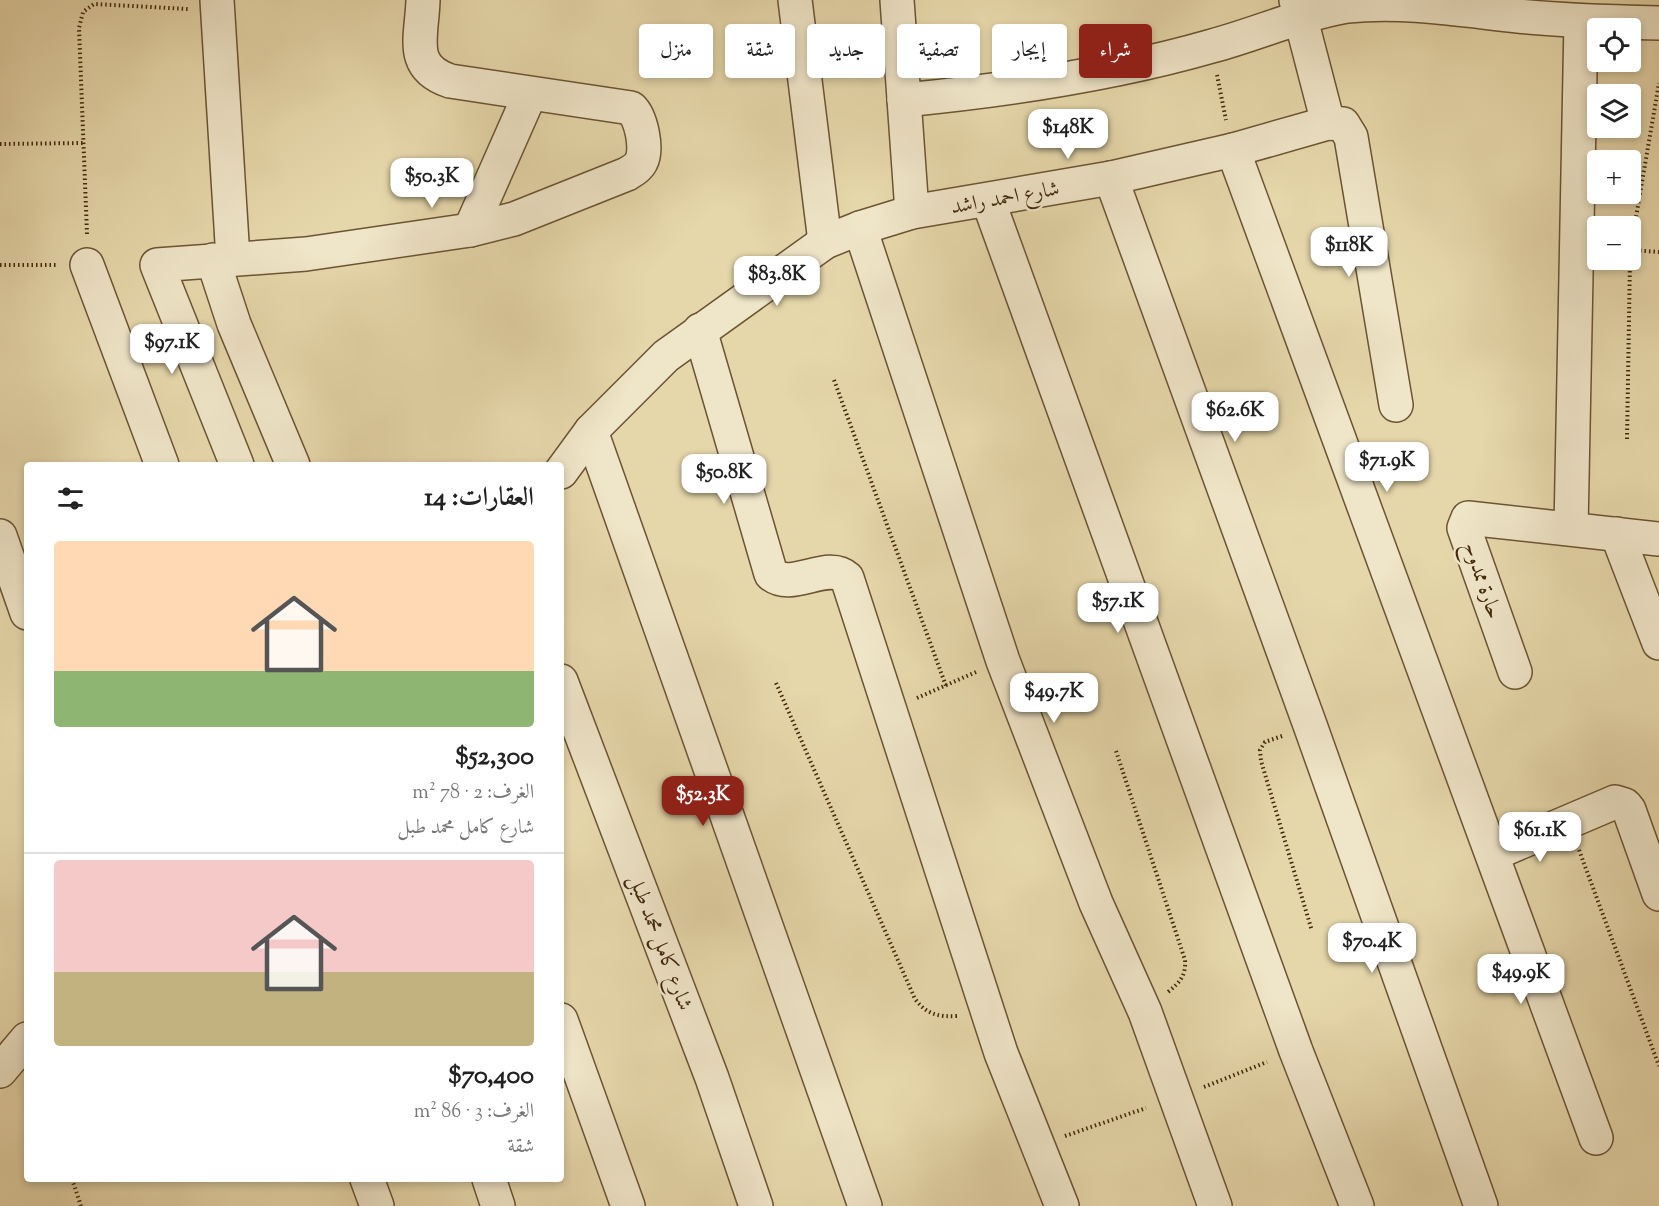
<!DOCTYPE html>
<html lang="ar">
<meta charset="utf-8">
<style>
:root{--surface:#fff;--page:#f6f6f6;--text:#222;--muted:#767676;--line:#e0e0e0;--accent:#8f2418}
body{margin:0;font-family:"Sorts Mill Goudy",Amiri,serif;background:var(--page);color:var(--text);direction:rtl;height:100vh;display:flex;flex-direction:column;font-size:22px;white-space:nowrap}
*{box-sizing:border-box;margin:0}
p{font-size:20px;color:var(--muted)}
.icon{flex:none;width:33px;height:33px;fill:none;stroke:currentColor;stroke-width:2;stroke-linecap:round;stroke-linejoin:round}
.map{position:relative;flex:1;overflow:hidden;direction:ltr}
.panel{position:absolute;left:24px;top:462px;width:540px;height:720px;display:flex;flex-direction:column;background:var(--surface);border-radius:6px;box-shadow:0 3px 9px #0003;direction:rtl}
.panel>*{flex:none}
.guide{position:absolute;left:582px;top:24px;width:570px;height:54px;direction:rtl;display:flex;gap:12px}
.tools{position:absolute;left:1587px;top:18px;display:grid;gap:12px}
.tools a{display:grid;place-items:center;width:54px;height:54px;border-radius:6px;background:var(--surface);box-shadow:0 3px 9px #0003;font-size:30px}
.price{position:absolute;translate:-50% -51px;padding:0 14px;border-radius:12px;background:#fff;color:#222;font-size:20px;line-height:39px;filter:drop-shadow(0 2px 3px #0008)}
.price::after{content:'';position:absolute;left:50%;top:36px;width:18px;height:14px;margin-left:-9px;background:inherit;clip-path:polygon(0 0,100% 0,50% 100%)}
.price.on{background:var(--accent);color:#fff}
ul{padding:0;list-style:none}
li{display:grid;align-content:center;gap:12px;height:318px;padding:0 30px}
li+li{border-top:2px solid var(--line)}
li span{display:grid;place-items:center;height:186px;border-radius:6px;color:#555}
li>.icon{margin-inline-start:auto}
span .icon{width:108px;height:108px;fill:#fffc;stroke-width:1}
li b{font-size:26px}
h2{display:flex;justify-content:space-between;align-items:center;height:72px;padding:0 30px;font-size:26px}
.pill{padding:0 21px;border-radius:6px;background:var(--surface);box-shadow:0 3px 9px #0003;font-size:21px;line-height:54px}
.pill.on{background:var(--accent);color:#fff}
.map>svg:first-child{display:block}
.lines{fill:none;stroke-linecap:round;stroke-linejoin:round}
.minor-casing{stroke:#6c5433;stroke-width:36}
.path{stroke:#43280b;stroke-width:4;stroke-dasharray:1.5 3;stroke-linecap:butt}
.minor{stroke:#efe5c8;stroke-width:33}
.labels{text-anchor:middle;stroke-width:5;stroke-linejoin:round;paint-order:stroke}
.street-label{font-size:21px;fill:#43280b;stroke:#efe5c8}
</style>
<div class="map">
<svg width="1659" height="1206" viewBox="0 0 1659 1206">
<rect width="100%" height="100%" fill="#e6d7aa"/>
<filter id="stains"><feTurbulence type="fractalNoise" baseFrequency=".00333" numOctaves="4"/><feColorMatrix values="0 0 0 0 .2 0 0 0 0 .09 0 0 0 0 .02 0 0 0 .5 -.17"/></filter>
<radialGradient id="worn" r=".72"><stop offset=".6" stop-color="#630" stop-opacity="0"/><stop offset="1" stop-color="#630" stop-opacity=".3"/></radialGradient>
<g class="lines">
<g class="minor-casing">
<g id="minor">
<path d="M217,0L233,259"/>
<path d="M795,0L825,242"/>
<path d="M897,0L912,212"/>
<path d="M1296,0L1328,123"/>
<path d="M904,100C1008,90 1111,75 1212,46C1257,34 1301,14 1347,6C1404,0 1462,10 1518,16C1565,21 1612,22 1659,23"/>
<path d="M1233,150L1596,1138"/>
<path d="M1111,178L1310,725L1481,1206"/>
<path d="M988,200L1296,1051L1357,1206"/>
<path d="M860,228L1003,661L1096,903L1145,1012L1215,1206"/>
<path d="M470,230L530,94"/>
<path d="M213,260L234,324L293,465"/>
<path d="M87,265L162,465"/>
<path d="M700,330L771,574C792,592 827,560 847,578L1001,1053L1062,1206"/>
<path d="M591,431L865,1206"/>
<path d="M237,465L157,265L306,254L470,230L514,219L627,174C632,171 638,168 641,162C648,149 641,117 631,108L450,81C408,67 422,37 423,0"/>
<path d="M561,472L591,431L666,356L825,242L860,228L912,212L1111,178L1233,150L1328,123L1343,124L1351,137L1396,405"/>
<path d="M1571,529L1581,21"/>
<path d="M1617,534L1659,643"/>
<path d="M0,536L27,613"/>
<path d="M1515,672L1464,528L1468,518L1659,539"/>
<path d="M561,681L712,1078L756,1206"/>
<path d="M1493,854L1615,802L1625,805L1629,810L1659,894"/>
<path d="M561,1020L628,1206"/>
<path d="M0,1071L27,1039"/>
<path d="M367,1179L377,1206"/>
<path d="M489,1179L498,1206"/>
</g>
</g>
<g class="path">
<path d="M1217,75L1226,120"/>
<path d="M0,144L84,143"/>
<path d="M87,234L79,28L83,12L94,4L188,9"/>
<path d="M1631,250L1659,252"/>
<path d="M1630,252L1659,83"/>
<path d="M0,265H56"/>
<path d="M834,380L946,686"/>
<path d="M1627,439L1630,260"/>
<path d="M776,683L915,999C927,1015 939,1017 958,1016"/>
<path d="M917,698L976,672"/>
<path d="M1282,736L1265,742L1260,750L1261,761L1312,931"/>
<path d="M1116,751L1185,960C1186,976 1180,982 1168,992"/>
<path d="M1579,850L1659,1066"/>
<path d="M1204,1087L1267,1062"/>
<path d="M1065,1136L1146,1108"/>
<path d="M72,1179L81,1206"/>
</g>
<use href="#minor" class="minor"/>
</g>
<g class="labels">
<g class="street-label">
<text transform="translate(1005 197) rotate(-10)" y="7">شارع احمد راشد</text>
<text transform="translate(1483 580) rotate(71)" y="7">حارة ممدوح</text>
<text transform="translate(661 942) rotate(69)" y="7">شارع كامل محمد طبل</text>
</g>
</g>
<rect width="100%" height="100%" filter="url(#stains)"/>
<rect width="100%" height="100%" fill="url(#worn)"/>
</svg>
<div class="tools">
<a><svg class="icon" aria-label="locate" viewBox="0 0 24 24"><circle cx="12" cy="12" r="6"/><path d="M12 2v4M12 18v4M2 12h4M18 12h4"/></svg></a>
<a><svg class="icon" aria-label="layers" viewBox="0 0 24 24"><path d="M12 4l9 5-9 5-9-5zM3 14l9 5 9-5"/></svg></a>
<a>+</a>
<a>−</a>
</div>
<b class="price" style="left:1068px;top:160px">$148K</b>
<b class="price" style="left:432px;top:209px">$50.3K</b>
<b class="price" style="left:1349px;top:278px">$118K</b>
<b class="price" style="left:777px;top:307px">$83.8K</b>
<b class="price" style="left:172px;top:375px">$97.1K</b>
<b class="price" style="left:1235px;top:443px">$62.6K</b>
<b class="price" style="left:1387px;top:493px">$71.9K</b>
<b class="price" style="left:724px;top:505px">$50.8K</b>
<b class="price" style="left:1118px;top:634px">$57.1K</b>
<b class="price" style="left:1054px;top:724px">$49.7K</b>
<b class="price on" style="left:703px;top:827px">$52.3K</b>
<b class="price" style="left:1540px;top:863px">$61.1K</b>
<b class="price" style="left:1372px;top:974px">$70.4K</b>
<b class="price" style="left:1521px;top:1005px">$49.9K</b>
<div class="guide">
<a class="pill on">شراء</a>
<a class="pill">إيجار</a>
<a class="pill">تصفية</a>
<a class="pill">جديد</a>
<a class="pill">شقة</a>
<a class="pill">منزل</a>
</div>
<section class="panel">
<h2>العقارات: 14<svg class="icon" aria-label="filters" viewBox="0 0 24 24"><path d="M4 7h16M4 17h16"/><circle cx="9" cy="7" r="2"/><circle cx="15" cy="17" r="2"/></svg></h2>
<ul>
<li><span style="background:linear-gradient(#ffd9b3 70%,#8fb573 0)"><svg class="icon" aria-label="home" viewBox="0 0 24 24"><path d="M3 11l9-7 9 7M6 9v11h12V9"/></svg></span><div><b>$52,300</b><p>الغرف: 2 · 78 m²</p><p>شارع كامل محمد طبل</p></div></li>
<li><span style="background:linear-gradient(#f6c9c9 60%,#c2b280 0)"><svg class="icon" aria-label="home" viewBox="0 0 24 24"><path d="M3 11l9-7 9 7M6 9v11h12V9"/></svg></span><div><b>$70,400</b><p>الغرف: 3 · 86 m²</p><p>شقة</p></div></li>
</ul>
</section>
</div>
